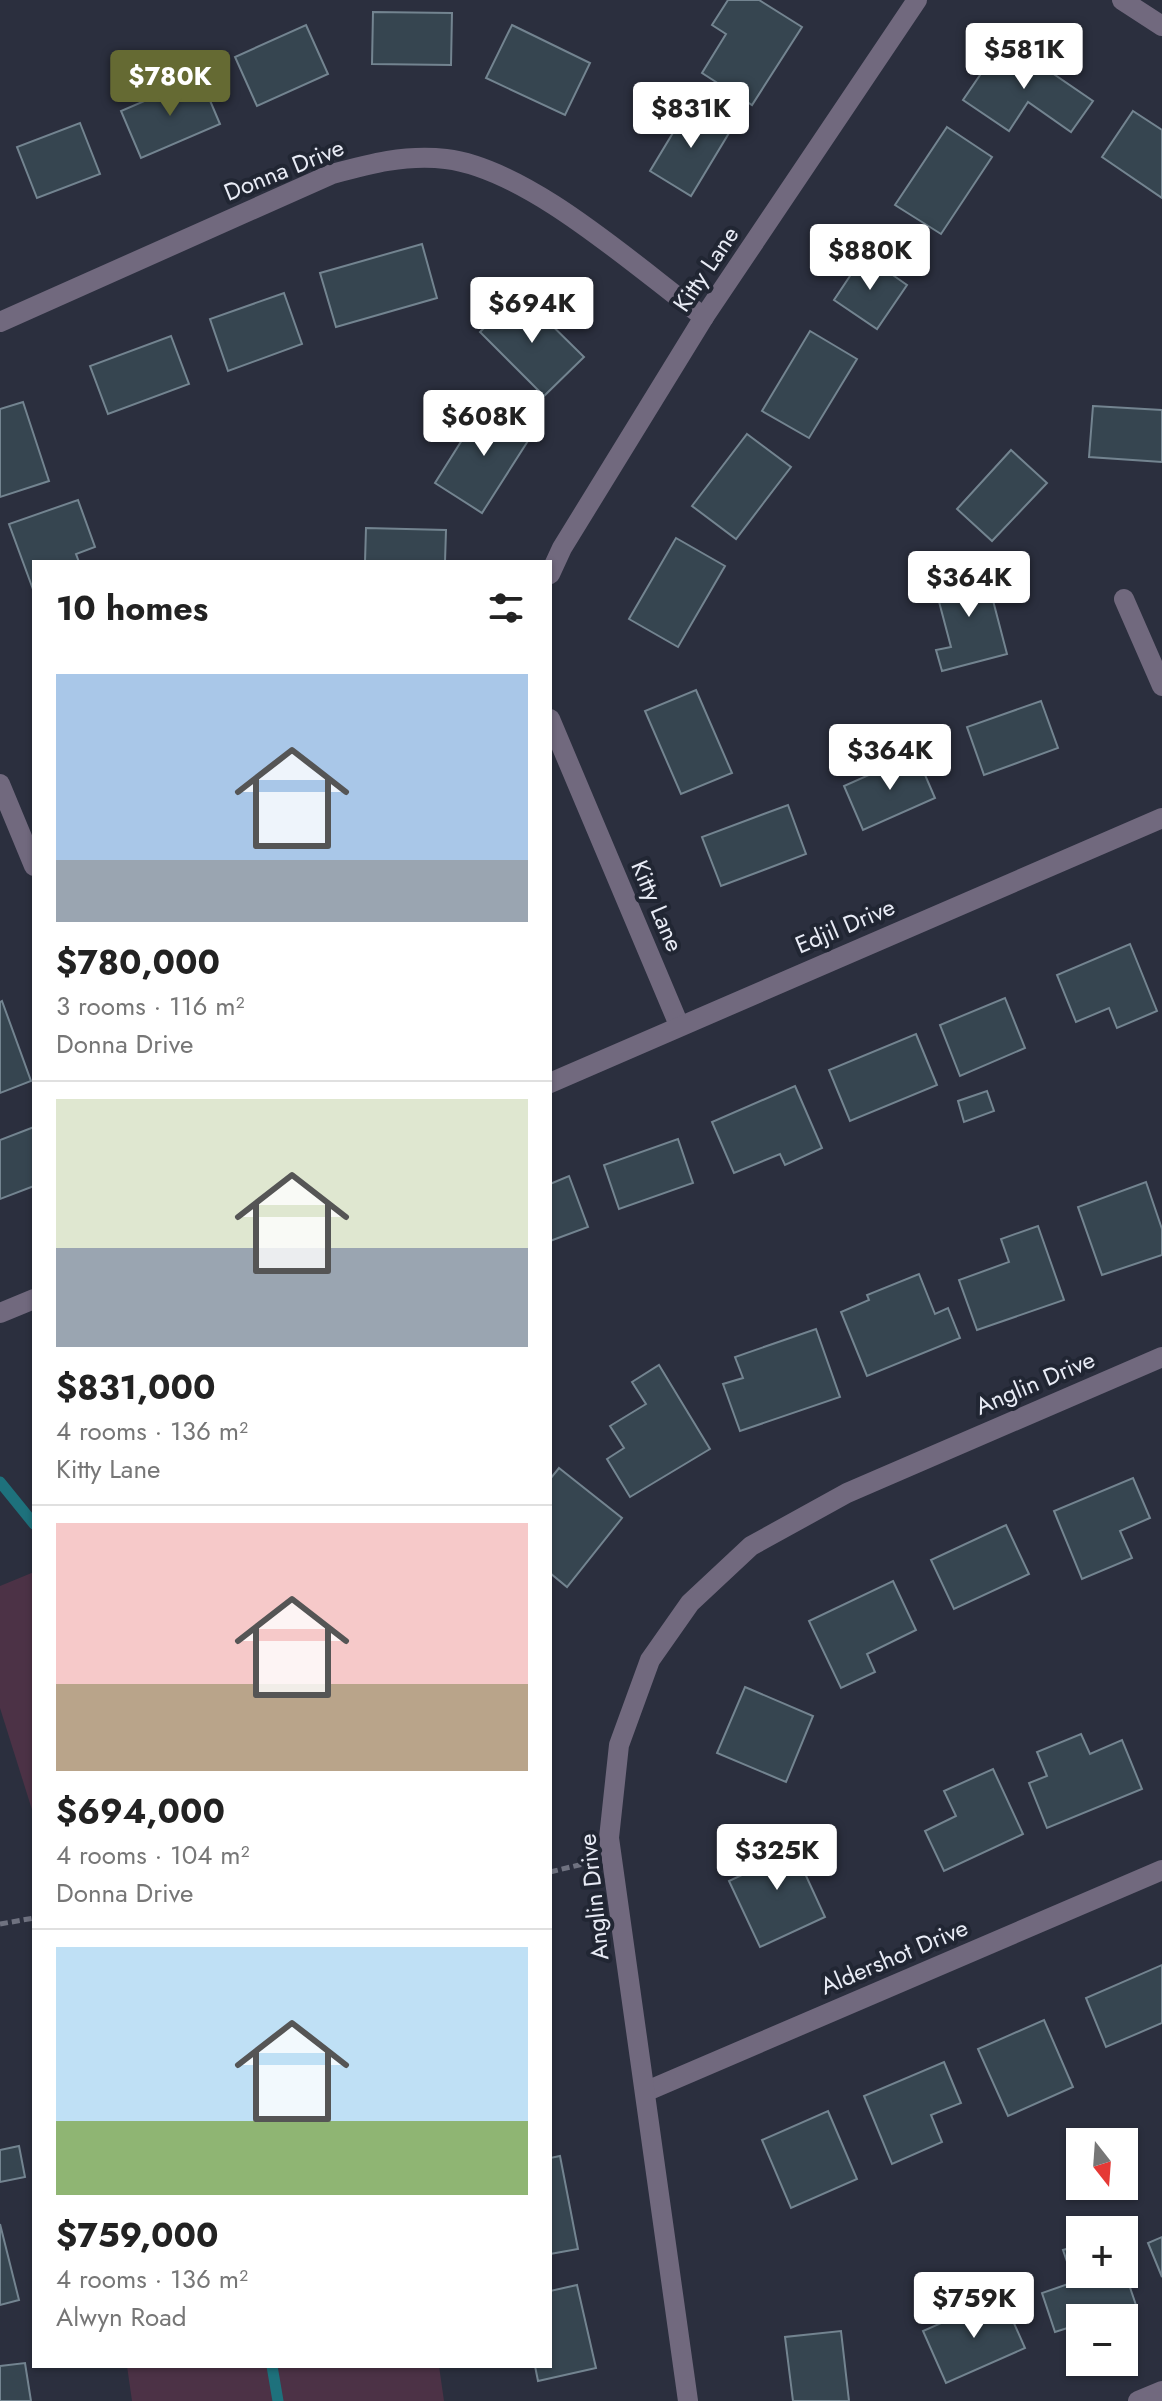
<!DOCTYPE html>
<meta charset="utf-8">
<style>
:root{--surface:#fff;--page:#f6f6f6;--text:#222;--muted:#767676;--line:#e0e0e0;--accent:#656a33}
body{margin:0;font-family:Jost,sans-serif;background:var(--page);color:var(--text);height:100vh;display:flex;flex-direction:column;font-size:30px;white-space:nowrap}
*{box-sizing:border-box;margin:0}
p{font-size:26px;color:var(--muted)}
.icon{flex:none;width:44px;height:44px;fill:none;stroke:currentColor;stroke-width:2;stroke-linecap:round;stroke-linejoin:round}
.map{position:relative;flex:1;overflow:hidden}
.side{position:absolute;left:32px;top:560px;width:520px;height:1808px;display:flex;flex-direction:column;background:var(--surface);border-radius:0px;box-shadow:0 2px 6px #0004}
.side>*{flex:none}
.needle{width:52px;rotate:163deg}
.buttons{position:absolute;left:1066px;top:2128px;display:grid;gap:16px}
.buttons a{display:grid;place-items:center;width:72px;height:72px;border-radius:0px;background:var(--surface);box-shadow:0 2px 6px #0004;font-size:40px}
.price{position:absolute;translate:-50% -68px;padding:0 18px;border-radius:8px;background:#fff;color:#222;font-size:26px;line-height:52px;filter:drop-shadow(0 2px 4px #0008)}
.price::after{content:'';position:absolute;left:50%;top:48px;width:24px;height:18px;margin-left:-12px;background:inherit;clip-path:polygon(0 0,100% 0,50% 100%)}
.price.selected{background:var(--accent);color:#fff}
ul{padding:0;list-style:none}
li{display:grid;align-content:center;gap:16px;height:424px;padding:0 24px}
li+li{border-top:2px solid var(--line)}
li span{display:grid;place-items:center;height:248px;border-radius:0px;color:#555}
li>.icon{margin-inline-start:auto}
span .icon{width:144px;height:144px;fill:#fffc;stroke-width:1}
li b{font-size:34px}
h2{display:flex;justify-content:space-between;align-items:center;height:96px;padding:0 24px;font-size:34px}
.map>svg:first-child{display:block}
.green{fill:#4c3246}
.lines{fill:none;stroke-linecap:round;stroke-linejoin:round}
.stream{stroke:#1e717c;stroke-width:11}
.building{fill:#364550;stroke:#738490;stroke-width:2}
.path{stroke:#6f7280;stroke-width:5;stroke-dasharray:8 4;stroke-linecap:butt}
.street{stroke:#71697e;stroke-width:20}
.labels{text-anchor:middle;stroke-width:8;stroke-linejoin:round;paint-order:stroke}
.street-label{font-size:24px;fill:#e8ebf5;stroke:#212633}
</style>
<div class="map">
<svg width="1162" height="2401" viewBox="0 0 1162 2401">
<rect width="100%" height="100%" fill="#2b2f3e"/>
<g class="green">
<path d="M34,1572V1816L0,1708V1586Z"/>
<path d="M127,2366H439L444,2401H132Z"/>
</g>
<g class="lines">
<g class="stream">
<path d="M0,1482L34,1524"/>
<path d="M272,2366L278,2401"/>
</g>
</g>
<g class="building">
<path d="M728,0H759L802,27L752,105L702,73L726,34L712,25Z"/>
<path d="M373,12L452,13L451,65L372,64Z"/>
<path d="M306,25L328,74L257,106L235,57Z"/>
<path d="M512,25L590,63L565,115L486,78Z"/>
<path d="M1004,40L1093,101L1071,132L1028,102L1009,131L963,100Z"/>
<path d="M200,77L220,124L141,158L121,111Z"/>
<path d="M691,103L732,128L691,196L650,171Z"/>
<path d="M1133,111L1162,130V198L1102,157Z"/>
<path d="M80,123L100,174L37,198L17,147Z"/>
<path d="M947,127L992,157L941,234L895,205Z"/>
<path d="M422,244L437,298L336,327L320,273Z"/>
<path d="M864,255L907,285L877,329L834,300Z"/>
<path d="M284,293L302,344L228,371L210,319Z"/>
<path d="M519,293L584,357L544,396L480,332Z"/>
<path d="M810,331L857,359L809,438L762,411Z"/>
<path d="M171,336L189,384L108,414L90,366Z"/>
<path d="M23,402L49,481L0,497V409Z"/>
<path d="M486,402L533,433L482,513L435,483Z"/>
<path d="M1093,406L1162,410V462L1089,457Z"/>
<path d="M747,434L791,467L736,539L692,506Z"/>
<path d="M1011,450L1047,483L992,541L957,509Z"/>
<path d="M78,500L95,547L76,554L79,562H34V592L9,524Z"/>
<path d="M366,528L446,530L445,562H365Z"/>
<path d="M676,538L725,566L678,647L629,619Z"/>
<path d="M984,566L1007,654L942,671L936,650L951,647L933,579Z"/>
<path d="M696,690L732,773L681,794L645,711Z"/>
<path d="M1041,701L1058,748L984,775L967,727Z"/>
<path d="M916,754L935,798L863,830L844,786Z"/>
<path d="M788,805L806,854L721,886L702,837Z"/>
<path d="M1130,944L1157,1011L1117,1028L1109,1008L1076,1022L1057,975Z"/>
<path d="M1005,998L1025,1048L960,1076L940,1025Z"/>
<path d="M2,1001L31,1081L0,1093V1002Z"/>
<path d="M916,1034L937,1085L850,1121L829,1070Z"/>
<path d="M795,1086L822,1148L785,1165L780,1154L734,1173L712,1122Z"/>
<path d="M987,1091L994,1111L964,1122L958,1101Z"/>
<path d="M34,1127V1186L0,1199V1140Z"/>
<path d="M678,1139L693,1183L619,1209L604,1165Z"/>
<path d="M569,1176L588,1227L550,1241V1184Z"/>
<path d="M1146,1182L1162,1229V1255L1102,1275L1078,1207Z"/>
<path d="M1038,1226L1064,1300L977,1330L959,1280L1009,1262L1001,1239Z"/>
<path d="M919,1274L935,1314L948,1308L960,1338L867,1376L841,1312L869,1300L867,1295Z"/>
<path d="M816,1329L840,1397L740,1431L723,1384L743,1378L735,1357Z"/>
<path d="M659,1365L710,1449L630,1497L607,1459L624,1448L610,1426L646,1404L632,1382Z"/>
<path d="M559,1468L622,1518L567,1587L550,1573V1479Z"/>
<path d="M1133,1478L1150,1518L1120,1531L1132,1558L1082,1579L1054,1511Z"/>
<path d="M1006,1525L1029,1574L954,1609L931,1560Z"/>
<path d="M893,1581L916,1630L867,1654L875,1672L841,1688L809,1621Z"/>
<path d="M745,1687L813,1716L786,1782L717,1753Z"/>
<path d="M1081,1734L1090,1754L1122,1740L1142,1789L1047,1828L1029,1783L1047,1776L1037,1752Z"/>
<path d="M993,1769L1023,1834L944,1871L925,1831L956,1816L944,1791Z"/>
<path d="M785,1830L825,1917L760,1947L729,1881L763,1865L753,1844Z"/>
<path d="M1162,1965V2023L1106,2047L1086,1998Z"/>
<path d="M1044,2020L1073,2087L1008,2116L978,2049Z"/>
<path d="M944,2062L961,2103L931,2115L942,2142L892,2164L864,2096Z"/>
<path d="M828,2111L857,2179L791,2208L762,2140Z"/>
<path d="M19,2146L25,2177L0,2182V2150Z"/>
<path d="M560,2156L578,2249L550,2254V2158Z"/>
<path d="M0,2224L19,2300L0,2305Z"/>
<path d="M1162,2237V2277L1148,2243Z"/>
<path d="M1080,2245V2274H1124V2270L1136,2305L1097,2318H1080V2324L1055,2332L1042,2293L1074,2282L1063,2250Z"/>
<path d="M577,2285L596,2368L538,2381L535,2366H550V2291Z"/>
<path d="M1002,2296L1025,2348L946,2383L923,2331Z"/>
<path d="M841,2331L849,2401H793L785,2337Z"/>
<path d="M25,2363L31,2401H0V2366Z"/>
</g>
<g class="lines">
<g class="path">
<path d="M550,1872L583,1864"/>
<path d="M0,1924L34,1918"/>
</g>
<g class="street">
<path d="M1122,0L1162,26"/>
<path d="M0,322L332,174C369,164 406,154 446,159C529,169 636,267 704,317"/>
<path d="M550,574L562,548L704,317L917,0"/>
<path d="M1124,599L1162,686"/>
<path d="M550,719L679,1025"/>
<path d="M0,784L34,866"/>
<path d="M550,1083L1162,818"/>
<path d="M0,1313L34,1299"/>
<path d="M647,2091L1162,1870"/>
<path d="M688,2401L609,1838L619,1745L650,1660L690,1603L751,1546L847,1493L1162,1357"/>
<path d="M1138,2401L1162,2391"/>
</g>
</g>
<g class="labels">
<g class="street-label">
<text transform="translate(284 170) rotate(-22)" y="8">Donna Drive</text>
<text transform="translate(706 269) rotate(-56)" y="8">Kitty Lane</text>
<text transform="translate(657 906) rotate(67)" y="8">Kitty Lane</text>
<text transform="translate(845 926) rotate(-23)" y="8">Edjil Drive</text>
<text transform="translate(1035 1383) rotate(-23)" y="8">Anglin Drive</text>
<text transform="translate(594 1897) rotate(-96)" y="8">Anglin Drive</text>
<text transform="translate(894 1957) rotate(-23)" y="8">Aldershot Drive</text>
</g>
</g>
</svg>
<div class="buttons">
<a><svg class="needle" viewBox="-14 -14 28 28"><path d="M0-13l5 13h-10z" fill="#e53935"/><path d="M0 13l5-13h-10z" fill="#767676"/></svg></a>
<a>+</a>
<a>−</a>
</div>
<b class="price" style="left:1024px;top:91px">$581K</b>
<b class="price selected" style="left:170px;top:118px">$780K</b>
<b class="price" style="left:691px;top:150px">$831K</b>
<b class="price" style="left:870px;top:292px">$880K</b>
<b class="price" style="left:532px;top:345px">$694K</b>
<b class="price" style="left:484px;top:458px">$608K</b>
<b class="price" style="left:969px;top:619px">$364K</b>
<b class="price" style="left:890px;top:792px">$364K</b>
<b class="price" style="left:777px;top:1892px">$325K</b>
<b class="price" style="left:974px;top:2340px">$759K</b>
<section class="side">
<h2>10 homes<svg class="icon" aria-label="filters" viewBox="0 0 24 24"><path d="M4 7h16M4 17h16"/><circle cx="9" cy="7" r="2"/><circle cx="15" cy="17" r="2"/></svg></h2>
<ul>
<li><span style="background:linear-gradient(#a9c7e8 75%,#9aa5b1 0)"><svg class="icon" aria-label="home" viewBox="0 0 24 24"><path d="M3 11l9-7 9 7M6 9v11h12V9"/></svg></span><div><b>$780,000</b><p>3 rooms · 116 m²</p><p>Donna Drive</p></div></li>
<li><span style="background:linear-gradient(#dfe7d0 60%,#9aa5b1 0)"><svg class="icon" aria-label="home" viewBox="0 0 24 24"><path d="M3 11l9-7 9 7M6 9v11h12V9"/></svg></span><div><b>$831,000</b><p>4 rooms · 136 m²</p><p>Kitty Lane</p></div></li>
<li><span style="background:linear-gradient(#f6c9c9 65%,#b9a48a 0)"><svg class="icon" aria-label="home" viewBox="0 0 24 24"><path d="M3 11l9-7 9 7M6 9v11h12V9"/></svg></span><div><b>$694,000</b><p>4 rooms · 104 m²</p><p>Donna Drive</p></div></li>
<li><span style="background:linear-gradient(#bfe0f5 70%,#8fb573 0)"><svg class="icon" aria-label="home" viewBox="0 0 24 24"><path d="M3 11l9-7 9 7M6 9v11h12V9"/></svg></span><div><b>$759,000</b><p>4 rooms · 136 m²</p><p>Alwyn Road</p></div></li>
</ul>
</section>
</div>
